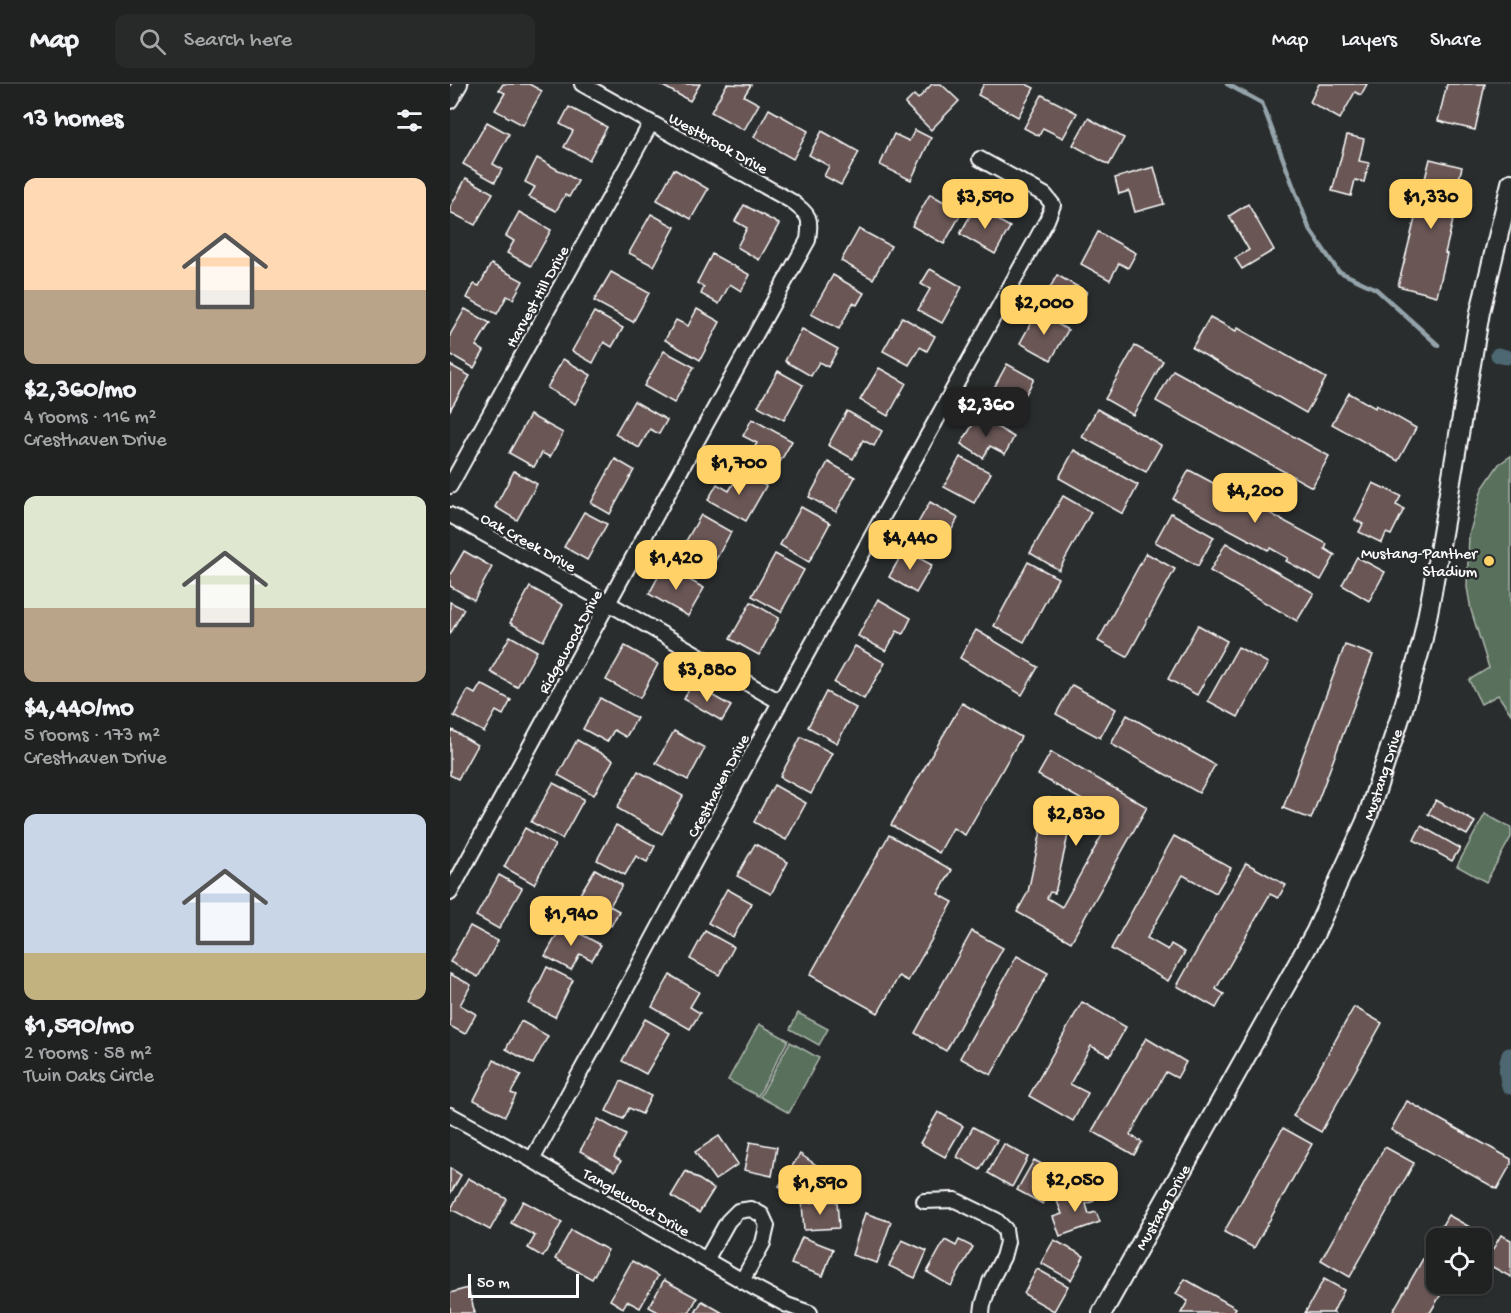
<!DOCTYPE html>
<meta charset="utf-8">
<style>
:root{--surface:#202222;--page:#282a2a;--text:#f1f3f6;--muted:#a2a4a5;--line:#3d3f40;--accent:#ffd166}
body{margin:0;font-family:"Gochi Hand",sans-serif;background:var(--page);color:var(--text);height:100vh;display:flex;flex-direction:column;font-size:22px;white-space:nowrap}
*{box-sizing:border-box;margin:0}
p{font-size:20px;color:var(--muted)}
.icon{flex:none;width:33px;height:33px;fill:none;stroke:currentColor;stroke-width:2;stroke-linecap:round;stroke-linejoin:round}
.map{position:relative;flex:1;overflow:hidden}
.side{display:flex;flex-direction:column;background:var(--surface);width:450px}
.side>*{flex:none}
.controls{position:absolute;left:976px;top:1144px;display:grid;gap:12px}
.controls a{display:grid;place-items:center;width:66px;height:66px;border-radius:12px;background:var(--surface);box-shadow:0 2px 4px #0004,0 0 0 2px var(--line);font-size:30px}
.scale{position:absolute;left:18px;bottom:15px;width:111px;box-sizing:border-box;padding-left:6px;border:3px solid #fff;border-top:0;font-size:16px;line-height:21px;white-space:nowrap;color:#fff;-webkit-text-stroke:4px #2a2d2e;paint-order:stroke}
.price{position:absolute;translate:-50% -51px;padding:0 14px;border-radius:12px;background:var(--accent);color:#111;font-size:20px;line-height:39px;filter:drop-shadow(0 2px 3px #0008)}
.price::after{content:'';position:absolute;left:50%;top:36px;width:18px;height:14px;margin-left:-9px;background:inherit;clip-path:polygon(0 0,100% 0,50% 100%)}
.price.selected{background:#222;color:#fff}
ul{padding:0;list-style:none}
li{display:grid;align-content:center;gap:12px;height:318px;padding:0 24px}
li span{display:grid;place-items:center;height:186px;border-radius:12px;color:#555}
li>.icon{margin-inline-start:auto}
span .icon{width:108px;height:108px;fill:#fffc;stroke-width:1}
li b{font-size:26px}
h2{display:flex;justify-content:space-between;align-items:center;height:72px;padding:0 24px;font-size:26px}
header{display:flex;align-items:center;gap:36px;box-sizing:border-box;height:84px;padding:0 30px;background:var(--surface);border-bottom:2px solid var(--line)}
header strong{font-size:28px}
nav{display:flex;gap:33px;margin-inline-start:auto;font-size:21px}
.search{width:420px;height:54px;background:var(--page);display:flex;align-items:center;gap:15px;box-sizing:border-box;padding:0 21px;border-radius:12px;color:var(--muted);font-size:22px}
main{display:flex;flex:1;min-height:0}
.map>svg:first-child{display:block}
.green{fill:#596f5b;stroke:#acb7ad;stroke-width:1.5}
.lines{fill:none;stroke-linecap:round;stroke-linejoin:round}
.stream{stroke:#94a4aa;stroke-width:4.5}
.canal{stroke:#4d6872;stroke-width:15}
.building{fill:#695655;stroke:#fff;stroke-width:1.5}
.street-casing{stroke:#fff;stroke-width:18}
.secondary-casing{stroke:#fff;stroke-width:22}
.street{stroke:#2a2d2e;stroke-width:14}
.secondary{stroke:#2a2d2e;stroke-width:18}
.poi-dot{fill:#ffd166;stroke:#2a2d2e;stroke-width:2}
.labels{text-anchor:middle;stroke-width:5;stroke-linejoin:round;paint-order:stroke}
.street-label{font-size:16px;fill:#fff;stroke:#2a2d2e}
.poi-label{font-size:16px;fill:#fff;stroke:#2a2d2e;text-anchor:end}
</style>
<header>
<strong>Map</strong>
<div class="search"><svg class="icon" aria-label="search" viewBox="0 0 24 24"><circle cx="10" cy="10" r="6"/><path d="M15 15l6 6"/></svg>Search here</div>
<nav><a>Map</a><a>Layers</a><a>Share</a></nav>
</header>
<main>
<section class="side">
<h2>13 homes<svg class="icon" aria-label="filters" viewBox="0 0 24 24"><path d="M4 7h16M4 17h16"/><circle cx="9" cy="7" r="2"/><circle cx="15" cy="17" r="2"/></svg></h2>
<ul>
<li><span style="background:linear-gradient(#ffd9b3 60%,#b9a48a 0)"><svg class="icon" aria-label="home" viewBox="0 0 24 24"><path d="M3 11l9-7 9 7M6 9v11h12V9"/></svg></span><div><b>$2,360/mo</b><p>4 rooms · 116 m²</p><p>Cresthaven Drive</p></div></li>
<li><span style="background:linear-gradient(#dfe7d0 60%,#b9a48a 0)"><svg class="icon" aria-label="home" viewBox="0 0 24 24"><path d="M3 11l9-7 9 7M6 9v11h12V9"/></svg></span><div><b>$4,440/mo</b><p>5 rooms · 173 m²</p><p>Cresthaven Drive</p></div></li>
<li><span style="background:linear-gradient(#c9d6e8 75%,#c2b280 0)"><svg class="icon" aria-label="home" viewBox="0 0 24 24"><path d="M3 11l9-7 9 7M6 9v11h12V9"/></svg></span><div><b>$1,590/mo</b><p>2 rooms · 58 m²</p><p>Twin Oaks Circle</p></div></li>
</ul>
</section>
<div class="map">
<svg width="1061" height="1229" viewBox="0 0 1061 1229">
<rect width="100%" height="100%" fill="#2a2d2e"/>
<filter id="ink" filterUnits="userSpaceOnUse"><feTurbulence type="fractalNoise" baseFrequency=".0167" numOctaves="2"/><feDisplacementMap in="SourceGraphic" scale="12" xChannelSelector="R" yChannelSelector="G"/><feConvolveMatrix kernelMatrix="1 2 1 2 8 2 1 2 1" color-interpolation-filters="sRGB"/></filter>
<g filter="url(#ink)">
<g class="green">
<path d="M1061,372V630L1048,611L1031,620L1019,596L1039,584L1021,526L1017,503L1019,451L1032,405L1049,380Z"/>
<path d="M1035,730L1061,744V753L1036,798L1007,782Z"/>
<path d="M348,929L378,945L369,961L340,945Z"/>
<path d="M309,940L338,956L308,1012L278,996Z"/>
<path d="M340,958L369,974L339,1029L310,1013Z"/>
</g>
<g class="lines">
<path class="stream" d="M777,0L812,19L859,144L888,187L926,205L988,261"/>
<g class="canal">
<path d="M1048,271L1056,273"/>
<path d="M1059,971C1055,982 1056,990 1059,1002L1061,1003"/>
</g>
</g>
<g class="building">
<path d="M53,0H79L92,7L73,41L45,26L55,9L49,6Z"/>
<path d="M209,0H250L240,17Z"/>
<path d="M277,0L301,1L294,12L309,20L294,46L261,28Z"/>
<path d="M482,0H491L509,17L481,46L455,20L464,11L468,15Z"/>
<path d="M534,0H576L584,4L568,33L528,11Z"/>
<path d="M869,0H917L911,11L905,8L890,35L860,18Z"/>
<path d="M997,0H1035L1025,46L988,37Z"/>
<path d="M592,11L627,29L613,54L593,44L589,52L574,44Z"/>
<path d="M119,23L157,43L139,76L114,63L123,47L110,40Z"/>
<path d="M319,25L358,47L343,75L304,53Z"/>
<path d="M638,34L674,54L659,81L623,61Z"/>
<path d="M37,38L59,50L43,80L52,85L45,98L13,80Z"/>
<path d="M465,46L481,54L461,96L430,81L444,50L459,57Z"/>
<path d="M372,47L409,68L391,101L374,92L379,82L359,71Z"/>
<path d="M897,51L914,55L909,77L919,79L914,98L905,96L901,112L882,107Z"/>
<path d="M87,74L128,97L119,113L115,111L106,127L79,113L85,103L75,98Z"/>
<path d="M980,75L1012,83L1004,115L1008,116L995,169L997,170L987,212L948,202Z"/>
<path d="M704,83L714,120L685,128L679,107L669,110L665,94Z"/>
<path d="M224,85L258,105L241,135L207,116Z"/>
<path d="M16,94L43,109L25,141L0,128V124Z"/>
<path d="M480,110L512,128L494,160L462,142Z"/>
<path d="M798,120L824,166L792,185L785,174L799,166L779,132Z"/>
<path d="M294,121L329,140L309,176L287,163L297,144L285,137Z"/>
<path d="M525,123L560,143L545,170L510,150Z"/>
<path d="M69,128L101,146L81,182L57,169L64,157L56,152Z"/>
<path d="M201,130L225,143L204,182L179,169Z"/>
<path d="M409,145L441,162L423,195L391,177Z"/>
<path d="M648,148L686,169L678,184L669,179L660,196L631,180Z"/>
<path d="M262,170L300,191L291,207L280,200L269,220L251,210L254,203L247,199Z"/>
<path d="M41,180L73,197L63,215L57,212L47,230L17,214L24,200L29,202Z"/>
<path d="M480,185L512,203L492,239L468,226L480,205L471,200Z"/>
<path d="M161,188L199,209L183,238L144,217Z"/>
<path d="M383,191L414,209L407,221L403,219L389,245L361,230Z"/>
<path d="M607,191L637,208L626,227L596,211Z"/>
<path d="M15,225L40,239L26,262L34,267L24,284L0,270V251Z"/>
<path d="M247,225L270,238L250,276L215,256L226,236L238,242Z"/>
<path d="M144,228L173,244L162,263L154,258L143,279L122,267Z"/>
<path d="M587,228L618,246L601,276L570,259Z"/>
<path d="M452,233L485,252L477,267L470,263L459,281L433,267Z"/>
<path d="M760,233L786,247L788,244L876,294L856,329L742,264Z"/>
<path d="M352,245L388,265L378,283L369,278L361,292L335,277Z"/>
<path d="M685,262L713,277L683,331L655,315Z"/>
<path d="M214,267L244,283L224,319L194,302Z"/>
<path d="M113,275L141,291L125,320L97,304Z"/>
<path d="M557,280L584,295L566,328L539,313Z"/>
<path d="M0,281L20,292L0,326Z"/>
<path d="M429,284L456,299L438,332L410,316Z"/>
<path d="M723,286L879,372L862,403L706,317Z"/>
<path d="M328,287L353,301L334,336L308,322Z"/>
<path d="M899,309L925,324L926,321L966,344L948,377L882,340Z"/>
<path d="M184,317L217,336L209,350L200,345L189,364L165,350Z"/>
<path d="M647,325L711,361L696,388L632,353Z"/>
<path d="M397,327L432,347L424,362L413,356L403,375L378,361Z"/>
<path d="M80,331L113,349L100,373L92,369L84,383L59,369Z"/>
<path d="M528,332L564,353L555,370L540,362L533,374L511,360Z"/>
<path d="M302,335L342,357L322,392L296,378L307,359L293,352Z"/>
<path d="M624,366L688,401L673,430L609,394Z"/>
<path d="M510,373L541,389L524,419L494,403Z"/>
<path d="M165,375L184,386L160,430L141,419Z"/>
<path d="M378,378L405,393L386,428L359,413Z"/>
<path d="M739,386L877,460L875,465L885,471L871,496L836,477L838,474L820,464L818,466L723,415Z"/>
<path d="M64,387L87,400L67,436L45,423Z"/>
<path d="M290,388L316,402L296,437L258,416L267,400L279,407Z"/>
<path d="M923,399L951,412L946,421L954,425L941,451L936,449L932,459L909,448L913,440L905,436Z"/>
<path d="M613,412L641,428L609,486L580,469Z"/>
<path d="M480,418L508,434L488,471L459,455Z"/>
<path d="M351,423L380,439L359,478L330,461Z"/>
<path d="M134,428L157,440L137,476L114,463Z"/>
<path d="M721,429L764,453L748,482L705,458Z"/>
<path d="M251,431L281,448L263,481L232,464Z"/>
<path d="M776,459L864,509L847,537L760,487Z"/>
<path d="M454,466L482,481L466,509L439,493Z"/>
<path d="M14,467L42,483L24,516L0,502V491Z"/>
<path d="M696,469L725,485L677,573L648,557Z"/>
<path d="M325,470L354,486L331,528L302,512Z"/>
<path d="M907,473L935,488L919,517L892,501Z"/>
<path d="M578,478L608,494L574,558L544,542Z"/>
<path d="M214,482L254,504L238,532L199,510Z"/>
<path d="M80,503L113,521L93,557L60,539Z"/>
<path d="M428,515L461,534L453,550L447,547L436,567L408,552Z"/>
<path d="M0,518L14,525L0,550Z"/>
<path d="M301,518L329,534L309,571L280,555Z"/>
<path d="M748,541L777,557L747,611L718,595Z"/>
<path d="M526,546L588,583L572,611L510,574Z"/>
<path d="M60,552L87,567L67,603L40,588Z"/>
<path d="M895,561L923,571L861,735L833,724Z"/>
<path d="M175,562L208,580L190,614L156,596Z"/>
<path d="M405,562L435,579L414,615L384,599Z"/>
<path d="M788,563L818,579L788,633L758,617Z"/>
<path d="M31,600L61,616L53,631L46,627L34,648L4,632L18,606L25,610Z"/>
<path d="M242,600L281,622L272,637L234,615Z"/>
<path d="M622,601L666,625L650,654L606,630Z"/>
<path d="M376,608L406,624L387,659L358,643Z"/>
<path d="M150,614L187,634L176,653L164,646L157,658L133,645Z"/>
<path d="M512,619L571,653L515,751L503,744L489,769L441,741Z"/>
<path d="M677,631L765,681L749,709L661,660Z"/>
<path d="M2,646L27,661L8,695L0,691V649Z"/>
<path d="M224,647L255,664L238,696L206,679Z"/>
<path d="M351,653L382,669L361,710L330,693Z"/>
<path d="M127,656L163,676L144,711L108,691Z"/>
<path d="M601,668L697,723L621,858L567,828L578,808L598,714L625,720L605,809L600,808L597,814L612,823L662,733L588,691Z"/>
<path d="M188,687L233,712L212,750L167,724Z"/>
<path d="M103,699L134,715L112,755L81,738Z"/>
<path d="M324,701L356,719L336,756L304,738Z"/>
<path d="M986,716L1025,738L1017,751L978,730Z"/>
<path d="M166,741L205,762L197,778L186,772L175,791L147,776Z"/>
<path d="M971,742L1010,764L1002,777L964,756Z"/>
<path d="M75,744L105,761L84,800L54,783Z"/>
<path d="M439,751L502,786L488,810L503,818L458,897L449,892L428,929L360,891Z"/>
<path d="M724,752L781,784L766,809L733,791L697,854L718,866L721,860L735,868L718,897L661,865Z"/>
<path d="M305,760L338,778L321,810L287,792Z"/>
<path d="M796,779L836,801L828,814L820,810L766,905L774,910L766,924L727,902Z"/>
<path d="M145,785L172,801L160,822L169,827L161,842L124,820Z"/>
<path d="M49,791L72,804L49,845L26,832Z"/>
<path d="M277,805L302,819L283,853L258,839Z"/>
<path d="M113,840L151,861L142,876L130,870L121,886L95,872Z"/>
<path d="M20,842L48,857L28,893L0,878Z"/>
<path d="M255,847L284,863L269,891L240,875Z"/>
<path d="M522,847L553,864L496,967L465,949Z"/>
<path d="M567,872L598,889L541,991L510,974Z"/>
<path d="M97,883L123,896L105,933L79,920Z"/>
<path d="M0,890L21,901L10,921L26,930L15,950L0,942Z"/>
<path d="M220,891L249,908L240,923L250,929L240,945L202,923Z"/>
<path d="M632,918L676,943L660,972L641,962L620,1000L638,1009L623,1037L579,1012Z"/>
<path d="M904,923L932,939L871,1048L843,1032Z"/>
<path d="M195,935L220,949L196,990L172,977Z"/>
<path d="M71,937L98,952L83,980L56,965Z"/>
<path d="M696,954L736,978L727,994L716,988L680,1051L692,1058L684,1071L642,1047Z"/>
<path d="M44,976L71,991L61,1009L66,1011L55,1032L24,1016Z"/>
<path d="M171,997L201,1012L192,1030L179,1024L173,1035L156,1027Z"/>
<path d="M957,1017L1061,1075V1080L1047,1105L941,1046Z"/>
<path d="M488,1028L513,1042L495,1073L470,1059Z"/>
<path d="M148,1035L176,1051L164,1073L171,1077L165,1087L130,1067Z"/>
<path d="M523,1043L547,1056L530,1086L507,1073Z"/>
<path d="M833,1044L862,1060L804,1164L774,1148Z"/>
<path d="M269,1052L288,1080L265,1096L245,1068Z"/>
<path d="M300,1058L327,1063L322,1092L294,1086Z"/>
<path d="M554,1060L578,1073L562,1103L538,1089Z"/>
<path d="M935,1063L964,1079L900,1193L871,1176Z"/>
<path d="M350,1070L378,1089L362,1114L345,1102L340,1109L329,1102Z"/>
<path d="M584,1076L610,1090L593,1120L567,1106Z"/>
<path d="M0,1084L11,1091L0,1110Z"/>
<path d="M236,1087L264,1105L249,1129L221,1112Z"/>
<path d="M18,1094L57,1115L40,1146L1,1125Z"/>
<path d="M640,1105L644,1117L636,1120L639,1130L646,1128L650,1138L610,1152L603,1133L612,1130L607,1117Z"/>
<path d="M73,1117L112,1138L93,1173L78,1164L85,1152L61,1139Z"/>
<path d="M387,1117L389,1144L354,1146L352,1119Z"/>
<path d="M415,1129L441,1138L427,1179L402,1171Z"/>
<path d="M998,1131L1027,1147L1022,1155H987V1200H997L980,1229H942Z"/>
<path d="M121,1146L158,1166L142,1195L105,1175Z"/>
<path d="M1051,1151L1061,1156V1193L1035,1179Z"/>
<path d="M352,1153L383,1165L373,1192L341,1180Z"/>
<path d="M452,1156L477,1167L465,1194L439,1182Z"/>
<path d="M495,1156L506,1162L509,1156L523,1163L501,1202L477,1188Z"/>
<path d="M604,1156L634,1172L621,1196L591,1179Z"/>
<path d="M182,1177L208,1192L190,1224L177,1217L173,1224L160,1216Z"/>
<path d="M587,1185L618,1202L604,1227L574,1210Z"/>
<path d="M735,1195L786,1224L783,1229H731L738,1217L726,1210Z"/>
<path d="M874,1195L894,1206L883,1228L884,1229H855Z"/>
<path d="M214,1196L247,1214L239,1229H210L199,1223Z"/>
<path d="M18,1204L25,1229H0V1209Z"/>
<path d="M252,1217L273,1229H245Z"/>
</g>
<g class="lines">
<g class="street-casing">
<g id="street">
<path d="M0,17L10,0"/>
<path d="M0,402L201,39"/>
<path d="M0,431L158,519L330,618"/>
<path d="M0,809L235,378L358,156C361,132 360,132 341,117L132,0"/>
<path d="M0,1031L82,1076L303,1203L337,1221L360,1229"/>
<path d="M82,1076L169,918L330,618L597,136L603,121L595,111L530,75"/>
<path d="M474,1117L505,1116L546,1136L555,1145L557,1158L553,1173L540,1198L533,1221L532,1229"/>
<path d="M256,1176L278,1137L288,1127L301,1125L312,1131L317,1142L313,1159L292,1197"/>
</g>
</g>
<g class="secondary-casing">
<g id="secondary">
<path id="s1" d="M652,1229L865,849L916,737L953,625L972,559L982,508L1030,228L1061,99"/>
</g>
</g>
<use href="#street" class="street"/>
<use href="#secondary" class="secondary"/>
</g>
</g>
<circle class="poi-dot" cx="1039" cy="477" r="6"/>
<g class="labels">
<g class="street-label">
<text transform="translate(269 58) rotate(29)" y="6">Westbrook Drive</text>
<text transform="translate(86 212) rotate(-61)" y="6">Harvest Hill Drive</text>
<text transform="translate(79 457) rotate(29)" y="6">Oak Creek Drive</text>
<text transform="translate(119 557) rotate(-61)" y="6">Ridgewood Drive</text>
<text dy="6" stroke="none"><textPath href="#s1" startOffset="608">Mustang Drive</textPath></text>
<text transform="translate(267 701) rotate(-62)" y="6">Cresthaven Drive</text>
<text transform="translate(187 1117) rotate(30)" y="6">Tanglewood Drive</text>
<text dy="6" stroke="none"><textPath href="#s1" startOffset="122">Mustang Drive</textPath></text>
</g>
<g class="poi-label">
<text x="1027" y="474">Mustang-Panther<tspan x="1027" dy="18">Stadium</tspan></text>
</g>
</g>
</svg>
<div class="controls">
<a><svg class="icon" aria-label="locate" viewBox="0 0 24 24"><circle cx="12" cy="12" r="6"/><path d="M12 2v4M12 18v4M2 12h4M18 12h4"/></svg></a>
</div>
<div class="scale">50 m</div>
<b class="price" style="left:535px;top:146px">$3,590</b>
<b class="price" style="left:981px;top:146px">$1,330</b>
<b class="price" style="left:594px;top:252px">$2,000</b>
<b class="price selected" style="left:536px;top:354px">$2,360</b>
<b class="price" style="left:289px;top:412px">$1,700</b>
<b class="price" style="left:805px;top:440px">$4,200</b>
<b class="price" style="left:460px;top:487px">$4,440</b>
<b class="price" style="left:226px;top:507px">$1,420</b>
<b class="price" style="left:257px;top:619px">$3,880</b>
<b class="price" style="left:626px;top:763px">$2,830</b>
<b class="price" style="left:121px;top:863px">$1,940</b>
<b class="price" style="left:625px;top:1129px">$2,050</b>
<b class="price" style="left:370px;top:1132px">$1,590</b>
</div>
</main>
